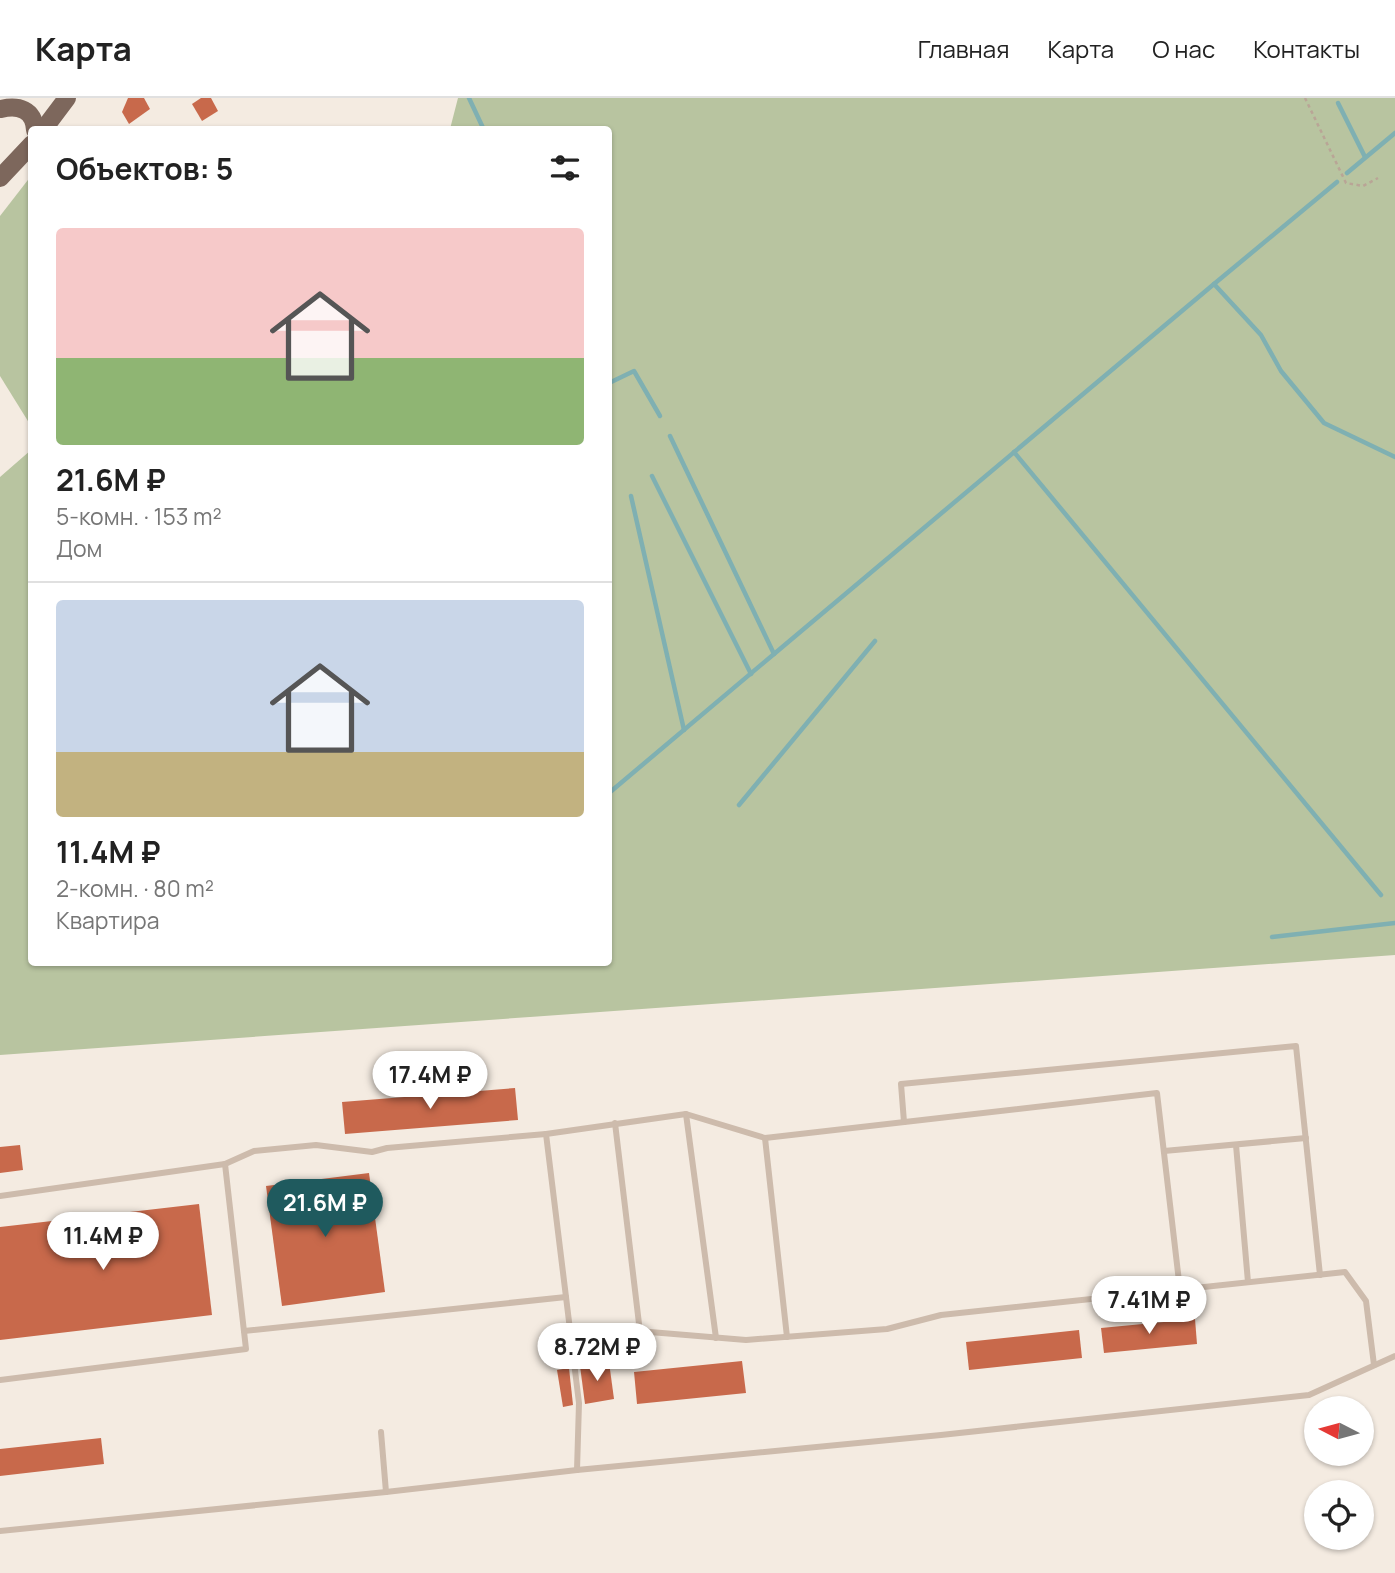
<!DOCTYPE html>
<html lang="ru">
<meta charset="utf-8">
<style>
:root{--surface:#fff;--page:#f2f2f2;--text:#222;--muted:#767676;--line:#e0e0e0;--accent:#1f5a5e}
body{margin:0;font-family:Manrope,sans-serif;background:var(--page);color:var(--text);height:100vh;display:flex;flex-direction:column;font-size:26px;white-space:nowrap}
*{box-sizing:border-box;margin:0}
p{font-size:23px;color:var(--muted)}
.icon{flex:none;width:38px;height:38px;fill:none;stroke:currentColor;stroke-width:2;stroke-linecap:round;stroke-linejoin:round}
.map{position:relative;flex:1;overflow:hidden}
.side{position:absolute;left:28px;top:28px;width:584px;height:840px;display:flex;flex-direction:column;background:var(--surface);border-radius:7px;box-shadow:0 2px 5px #0004}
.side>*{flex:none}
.needle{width:46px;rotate:276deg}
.buttons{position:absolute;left:1304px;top:1298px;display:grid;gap:14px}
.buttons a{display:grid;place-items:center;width:70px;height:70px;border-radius:50%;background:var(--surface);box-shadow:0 2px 5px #0004;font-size:35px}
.price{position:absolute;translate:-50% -60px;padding:0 16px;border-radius:24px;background:#fff;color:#222;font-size:23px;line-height:46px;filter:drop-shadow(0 2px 4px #0008)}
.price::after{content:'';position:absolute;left:50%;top:42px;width:21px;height:16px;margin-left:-10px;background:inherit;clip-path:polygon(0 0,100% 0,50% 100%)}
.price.selected{background:var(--accent);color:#fff}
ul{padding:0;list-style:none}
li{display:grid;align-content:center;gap:14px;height:371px;padding:0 28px}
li+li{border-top:2px solid var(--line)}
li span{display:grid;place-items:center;height:217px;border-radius:7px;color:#555}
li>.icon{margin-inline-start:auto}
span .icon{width:126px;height:126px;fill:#fffc;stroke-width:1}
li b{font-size:30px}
h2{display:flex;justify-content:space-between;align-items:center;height:84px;padding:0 28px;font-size:30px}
header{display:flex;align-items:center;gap:42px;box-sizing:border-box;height:98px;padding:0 35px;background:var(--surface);border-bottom:2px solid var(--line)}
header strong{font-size:33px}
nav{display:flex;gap:38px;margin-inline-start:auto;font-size:24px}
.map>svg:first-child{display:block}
.green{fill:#b8c4a0}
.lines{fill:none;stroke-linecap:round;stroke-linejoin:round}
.stream{stroke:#7fb0b2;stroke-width:4.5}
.building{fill:#c8694b}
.path{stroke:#b9a596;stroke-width:2.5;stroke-dasharray:3.5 3.5;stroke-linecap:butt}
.service{stroke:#cdbbac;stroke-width:6}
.primary{stroke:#7d675c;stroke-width:18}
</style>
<header>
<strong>Карта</strong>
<nav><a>Главная</a><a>Карта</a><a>О нас</a><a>Контакты</a></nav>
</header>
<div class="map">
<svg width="1395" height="1475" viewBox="0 0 1395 1475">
<rect width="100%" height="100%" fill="#f4ebe1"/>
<g class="green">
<path d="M458,0H1395V857L0,957V379L31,352L32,864H609V32L450,31Z"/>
<path d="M31,78V328L0,278V118Z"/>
</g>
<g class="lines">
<g class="stream">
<path d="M469,0L484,32"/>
<path d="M1338,5L1365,59"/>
<path d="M1347,75L1395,35"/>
<path d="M1337,84L1214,186L1261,237L1281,273L1324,325L1395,359"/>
<path d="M609,285L634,273L660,318"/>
<path d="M670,338L774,556L1214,186"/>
<path d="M1014,354L1381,797"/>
<path d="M652,378L751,576"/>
<path d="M631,398L684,632"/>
<path d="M609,695L774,556"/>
<path d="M739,707L875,543"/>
<path d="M1272,839L1395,825"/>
</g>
</g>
<g class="building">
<path d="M128,0H144L150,11L129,26L122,14Z"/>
<path d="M201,0H211L218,13L202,23L192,6Z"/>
<path d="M515,990L518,1022L345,1036L342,1004Z"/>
<path d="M20,1047L23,1072L0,1075V1049Z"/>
<path d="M369,1075L385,1194L282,1208L266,1088Z"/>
<path d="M199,1106L212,1217L0,1242V1129Z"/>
<path d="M1195,1221L1197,1246L1104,1255L1101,1230Z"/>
<path d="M1079,1232L1082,1260L969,1272L966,1244Z"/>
<path d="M742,1263L746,1295L637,1306L634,1274Z"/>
<path d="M609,1264L614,1301L585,1306L580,1268Z"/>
<path d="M569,1270L573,1307L563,1309L557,1272Z"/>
<path d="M101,1340L104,1366L0,1378V1351Z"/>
</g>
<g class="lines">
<path class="path" d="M1305,0L1346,85L1363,88L1378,80"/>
<g class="service">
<path d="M686,1016L716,1240"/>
<path d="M904,1024L901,986L1296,948L1320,1177"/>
<path d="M615,1025L640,1234"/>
<path d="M546,1036L686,1016L765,1040L1157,995L1180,1192"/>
<path d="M765,1040L787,1239"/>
<path d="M1236,1047L1248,1184"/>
<path d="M1164,1053L1306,1040"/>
<path d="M0,1098L225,1066L254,1053L316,1047L372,1054L387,1050L546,1036L579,1305L577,1372"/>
<path d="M244,1233L566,1199"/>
<path d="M570,1237L626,1232L746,1242L887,1231L941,1217L1345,1174L1366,1203L1374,1267"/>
<path d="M0,1282L246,1251L225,1066"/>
<path d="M381,1334L386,1394"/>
<path d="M0,1433L386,1394L577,1372L941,1337L1309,1297L1395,1258"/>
</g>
<g class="primary">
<path d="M1,11C18,7 34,11 35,32"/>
<path d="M43,32L67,0"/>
<path d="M0,80L32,46"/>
</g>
</g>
</svg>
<div class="buttons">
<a><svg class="needle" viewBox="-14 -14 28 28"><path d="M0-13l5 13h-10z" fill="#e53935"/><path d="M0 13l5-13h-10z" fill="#767676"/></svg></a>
<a><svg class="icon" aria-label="locate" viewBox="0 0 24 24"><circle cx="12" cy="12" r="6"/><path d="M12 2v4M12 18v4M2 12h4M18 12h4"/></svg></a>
</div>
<b class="price" style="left:430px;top:1013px">17.4M ₽</b>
<b class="price selected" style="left:325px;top:1141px">21.6M ₽</b>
<b class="price" style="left:103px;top:1174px">11.4M ₽</b>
<b class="price" style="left:1149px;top:1238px">7.41M ₽</b>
<b class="price" style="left:597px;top:1285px">8.72M ₽</b>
<section class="side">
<h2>Объектов: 5<svg class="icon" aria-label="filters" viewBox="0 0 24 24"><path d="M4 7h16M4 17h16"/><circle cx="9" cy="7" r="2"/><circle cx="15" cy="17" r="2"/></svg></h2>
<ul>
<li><span style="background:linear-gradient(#f6c9c9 60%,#8fb573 0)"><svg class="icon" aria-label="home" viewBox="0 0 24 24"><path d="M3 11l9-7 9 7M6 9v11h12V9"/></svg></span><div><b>21.6M ₽</b><p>5-комн. · 153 m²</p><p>Дом</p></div></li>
<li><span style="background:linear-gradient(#c9d6e8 70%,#c2b280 0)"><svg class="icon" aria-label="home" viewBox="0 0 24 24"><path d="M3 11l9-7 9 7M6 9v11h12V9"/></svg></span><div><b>11.4M ₽</b><p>2-комн. · 80 m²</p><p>Квартира</p></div></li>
</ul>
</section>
</div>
